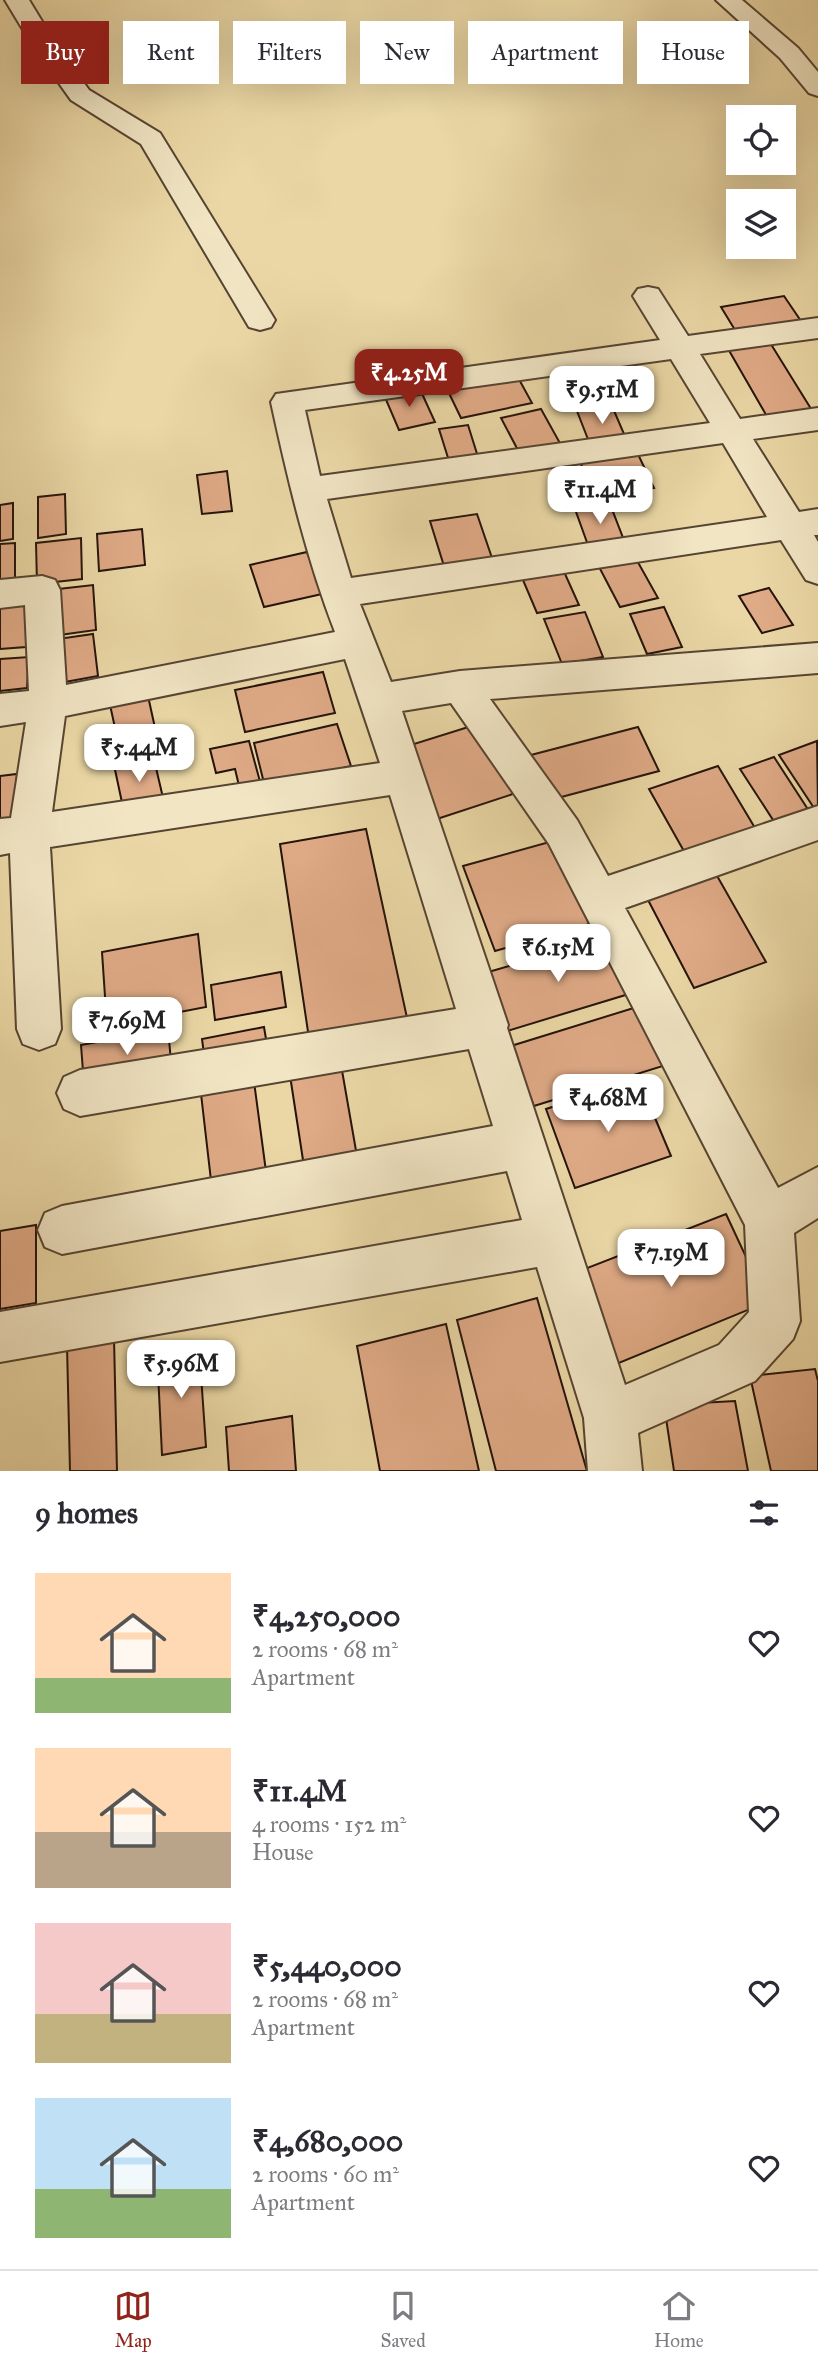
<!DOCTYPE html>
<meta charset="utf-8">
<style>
:root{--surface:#fff;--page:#f2f2f3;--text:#2b2b33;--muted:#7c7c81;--line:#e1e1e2;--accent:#8f2418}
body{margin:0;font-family:"IM FELL Great Primer",serif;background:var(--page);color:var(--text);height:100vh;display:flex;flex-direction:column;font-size:26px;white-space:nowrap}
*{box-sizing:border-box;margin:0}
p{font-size:23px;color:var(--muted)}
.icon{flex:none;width:38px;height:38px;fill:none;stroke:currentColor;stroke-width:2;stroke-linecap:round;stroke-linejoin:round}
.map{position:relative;height:1471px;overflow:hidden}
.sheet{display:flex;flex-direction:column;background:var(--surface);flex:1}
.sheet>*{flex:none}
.banner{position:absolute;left:21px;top:21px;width:777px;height:63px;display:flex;gap:14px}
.fabs{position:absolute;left:726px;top:105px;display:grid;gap:14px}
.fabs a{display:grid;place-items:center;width:70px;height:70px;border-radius:0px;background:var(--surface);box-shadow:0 7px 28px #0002;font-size:35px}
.price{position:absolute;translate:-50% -60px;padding:0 16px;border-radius:14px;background:#fff;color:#222;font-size:23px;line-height:46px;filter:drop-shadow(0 2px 4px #0008)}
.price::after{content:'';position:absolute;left:50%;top:42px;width:21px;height:16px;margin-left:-10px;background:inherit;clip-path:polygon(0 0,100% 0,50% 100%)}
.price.active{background:var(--accent);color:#fff}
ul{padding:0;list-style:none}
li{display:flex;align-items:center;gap:21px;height:175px;padding:0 35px}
li span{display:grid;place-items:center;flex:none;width:196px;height:140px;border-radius:0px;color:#555}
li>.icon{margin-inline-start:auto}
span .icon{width:84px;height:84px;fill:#fffc;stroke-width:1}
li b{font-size:30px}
h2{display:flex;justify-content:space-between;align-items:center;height:84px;padding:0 35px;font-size:30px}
.tag{padding:0 24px;border-radius:0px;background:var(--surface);box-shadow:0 7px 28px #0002;font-size:24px;line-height:63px}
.tag.active{background:var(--accent);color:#fff}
.tabs{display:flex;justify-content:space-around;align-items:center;height:98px;border-top:2px solid var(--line);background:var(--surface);font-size:19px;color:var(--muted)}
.tabs a{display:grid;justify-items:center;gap:4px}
.tabs .active{color:var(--accent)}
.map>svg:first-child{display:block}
.building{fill:#dfaa86;stroke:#25130b;stroke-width:2}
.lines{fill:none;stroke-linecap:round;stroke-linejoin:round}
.minor-casing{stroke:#564432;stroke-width:4}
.minor{fill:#f1e5c4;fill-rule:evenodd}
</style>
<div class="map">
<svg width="818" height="1471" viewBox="0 0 818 1471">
<rect width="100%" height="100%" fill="#ead7a5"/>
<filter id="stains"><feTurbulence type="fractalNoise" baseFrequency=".00286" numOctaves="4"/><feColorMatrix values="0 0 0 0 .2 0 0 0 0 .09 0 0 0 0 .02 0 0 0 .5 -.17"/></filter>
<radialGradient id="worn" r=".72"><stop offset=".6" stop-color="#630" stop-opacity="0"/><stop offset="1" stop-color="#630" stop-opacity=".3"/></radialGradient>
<g class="building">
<path d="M784,296L803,324L738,335L721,307Z"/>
<path d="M769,341L813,412L769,420L727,347Z"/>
<path d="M583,368L599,403L575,407L559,372Z"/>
<path d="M515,372L532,403L461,418L446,387Z"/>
<path d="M419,387L435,422L399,430L384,395Z"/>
<path d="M612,406L627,441L591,447L577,411Z"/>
<path d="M541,409L561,445L520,454L501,418Z"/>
<path d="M468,425L478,457L449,461L439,429Z"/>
<path d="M636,450L654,488L596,498L579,460Z"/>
<path d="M227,471L232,511L202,514L197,475Z"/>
<path d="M65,494L66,534L38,538V497Z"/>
<path d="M13,503V539L0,541V505Z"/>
<path d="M610,504L625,543L589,548L575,509Z"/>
<path d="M477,514L492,558L444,566L430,521Z"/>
<path d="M142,529L145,565L99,571L97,534Z"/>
<path d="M81,538L82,579L37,584L36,543Z"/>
<path d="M15,543V585L0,587V544Z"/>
<path d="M307,552L322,594L264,607L250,565Z"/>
<path d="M635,557L658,598L620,607L598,565Z"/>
<path d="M561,565L579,605L537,613L520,573Z"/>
<path d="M93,585L96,630L52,636L50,590Z"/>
<path d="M769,588L793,625L762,633L739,596Z"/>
<path d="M30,602L26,647L0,649V604Z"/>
<path d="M664,607L682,647L647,654L630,614Z"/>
<path d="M585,612L603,657L562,664L544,619Z"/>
<path d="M93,634L98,676L54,684L51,640Z"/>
<path d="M29,657L27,688L0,691V659Z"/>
<path d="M323,672L335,713L245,732L235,690Z"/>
<path d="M148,696L159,746L121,755L110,705Z"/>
<path d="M337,724L351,766L265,787L254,743Z"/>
<path d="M478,724L513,794L434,820L401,748Z"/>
<path d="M638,727L659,771L550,800L531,755Z"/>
<path d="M249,741L262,789L241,794L235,769L216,773L210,749Z"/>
<path d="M817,741L818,811H816L779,755Z"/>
<path d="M153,755L164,802L124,812L114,765Z"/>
<path d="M774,757L809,811L775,823L740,769Z"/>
<path d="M718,766L755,828L685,853L649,789Z"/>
<path d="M17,774L14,825L0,826V776Z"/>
<path d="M366,829L409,1027L310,1045L280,844Z"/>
<path d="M564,838L600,921L495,951L463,866Z"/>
<path d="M716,874L766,962L694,988L647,898Z"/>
<path d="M198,934L206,1007L107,1026L102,952Z"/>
<path d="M608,937L632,993L507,1031L485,973Z"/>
<path d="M281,972L286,1007L215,1020L211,985Z"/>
<path d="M653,1002L679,1061L534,1106L511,1046Z"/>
<path d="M264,1027L268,1051L205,1062L202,1039Z"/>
<path d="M168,1029L172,1072L84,1084L81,1045Z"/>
<path d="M340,1059L358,1162L305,1173L289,1069Z"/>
<path d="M253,1074L267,1179L212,1189L200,1085Z"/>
<path d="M639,1080L671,1156L575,1188L546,1109Z"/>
<path d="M726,1214L767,1302L614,1365L577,1272Z"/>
<path d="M36,1225V1303L0,1309V1231Z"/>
<path d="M537,1298L587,1471H496L457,1320Z"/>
<path d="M446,1324L479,1471H380L357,1346Z"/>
<path d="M114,1338L117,1471H70L67,1346Z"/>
<path d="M199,1346L206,1447L162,1455L157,1352Z"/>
<path d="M815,1369L818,1381V1471H771L750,1376Z"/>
<path d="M735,1401L748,1471H674L664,1405Z"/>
<path d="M292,1416L296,1471H229L226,1427Z"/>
</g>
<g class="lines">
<g class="minor-casing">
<g id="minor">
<path d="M5,0H29L57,46L89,90L160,133L275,320L271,327L260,330L249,327L141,144L71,100L34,48Z"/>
<path d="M716,0H742L798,48L818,72V96L809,93L780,58Z"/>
<path d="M648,287L658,289L688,336L818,318V338L700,354L740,419L818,408V430L753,439L799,512L818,509V535H814L818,542V584L806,580L781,540L360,604L391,682L460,671L818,643V673L490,699L577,820L608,876L818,806V840L625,908L778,1188L818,1167V1218L794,1233L800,1321L793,1339L755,1381L638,1433L642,1471H588L584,1418L537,1267L0,1362V1312L522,1220L507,1171L62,1254L45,1247L38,1230L45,1213L62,1206L493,1126L469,1049L80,1116L64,1109L57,1093L64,1077L80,1070L456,1009L390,795L50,847L61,1029L55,1044L39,1050L23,1044L17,1029L10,853L0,855V819L11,818L26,722L0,726V694L29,691L25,605L0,608V580L42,576L55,580L60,590L66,685L335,632C306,557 288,480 271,402L276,394L660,340L633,296L638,289ZM671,359L710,423L320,476L305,410ZM723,443L767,517L351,578L327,499ZM345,659L380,763L52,812L65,716ZM451,703L549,844L745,1225L749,1312L719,1345L625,1385L507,1028L508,1025L402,711Z"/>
</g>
</g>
<use href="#minor" class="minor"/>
</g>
<rect width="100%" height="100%" filter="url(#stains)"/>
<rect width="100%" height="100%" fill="url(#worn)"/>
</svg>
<div class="fabs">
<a><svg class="icon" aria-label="locate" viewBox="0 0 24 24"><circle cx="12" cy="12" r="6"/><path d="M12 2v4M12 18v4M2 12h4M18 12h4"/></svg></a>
<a><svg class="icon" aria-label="layers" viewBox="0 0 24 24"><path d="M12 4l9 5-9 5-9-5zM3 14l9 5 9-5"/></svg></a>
</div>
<b class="price active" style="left:409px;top:409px">₹4.25M</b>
<b class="price" style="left:602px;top:426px">₹9.51M</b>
<b class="price" style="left:600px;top:526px">₹11.4M</b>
<b class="price" style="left:139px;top:784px">₹5.44M</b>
<b class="price" style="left:558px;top:984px">₹6.15M</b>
<b class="price" style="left:127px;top:1057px">₹7.69M</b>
<b class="price" style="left:608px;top:1134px">₹4.68M</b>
<b class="price" style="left:671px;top:1289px">₹7.19M</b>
<b class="price" style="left:181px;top:1400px">₹5.96M</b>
<div class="banner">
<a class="tag active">Buy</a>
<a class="tag">Rent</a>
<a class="tag">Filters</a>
<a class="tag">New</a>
<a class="tag">Apartment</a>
<a class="tag">House</a>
</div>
</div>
<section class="sheet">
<h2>9 homes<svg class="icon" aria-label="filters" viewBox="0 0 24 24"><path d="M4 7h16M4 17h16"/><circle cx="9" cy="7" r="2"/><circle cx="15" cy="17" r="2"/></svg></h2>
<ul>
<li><span style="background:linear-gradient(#ffd9b3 75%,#8fb573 0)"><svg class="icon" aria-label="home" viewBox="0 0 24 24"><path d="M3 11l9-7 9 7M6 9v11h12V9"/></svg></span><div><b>₹4,250,000</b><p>2 rooms · 68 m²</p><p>Apartment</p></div><svg class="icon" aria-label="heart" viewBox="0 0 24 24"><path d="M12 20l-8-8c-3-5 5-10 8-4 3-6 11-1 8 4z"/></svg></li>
<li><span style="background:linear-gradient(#ffd9b3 60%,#b9a48a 0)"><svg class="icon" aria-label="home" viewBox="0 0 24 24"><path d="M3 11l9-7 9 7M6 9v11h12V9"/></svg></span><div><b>₹11.4M</b><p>4 rooms · 152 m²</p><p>House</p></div><svg class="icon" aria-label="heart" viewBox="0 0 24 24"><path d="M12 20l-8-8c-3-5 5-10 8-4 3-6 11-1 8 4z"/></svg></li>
<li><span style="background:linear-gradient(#f6c9c9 65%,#c2b280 0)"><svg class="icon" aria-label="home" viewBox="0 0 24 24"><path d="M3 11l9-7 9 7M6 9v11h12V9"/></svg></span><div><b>₹5,440,000</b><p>2 rooms · 68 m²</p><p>Apartment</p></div><svg class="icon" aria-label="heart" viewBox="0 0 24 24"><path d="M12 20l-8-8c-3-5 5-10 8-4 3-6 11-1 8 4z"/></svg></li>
<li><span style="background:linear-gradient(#bfe0f5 65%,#8fb573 0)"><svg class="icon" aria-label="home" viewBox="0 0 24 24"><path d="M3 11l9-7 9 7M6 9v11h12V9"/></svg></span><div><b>₹4,680,000</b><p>2 rooms · 60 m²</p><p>Apartment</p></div><svg class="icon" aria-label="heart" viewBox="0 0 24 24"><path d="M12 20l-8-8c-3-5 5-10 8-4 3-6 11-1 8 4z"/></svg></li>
</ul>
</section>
<nav class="tabs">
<a class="active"><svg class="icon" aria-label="map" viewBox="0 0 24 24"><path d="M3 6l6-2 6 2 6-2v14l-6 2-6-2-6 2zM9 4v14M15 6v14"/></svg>Map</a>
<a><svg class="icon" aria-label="saved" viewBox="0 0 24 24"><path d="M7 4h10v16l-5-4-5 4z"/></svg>Saved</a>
<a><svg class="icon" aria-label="home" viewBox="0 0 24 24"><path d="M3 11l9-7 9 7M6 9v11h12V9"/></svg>Home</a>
</nav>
